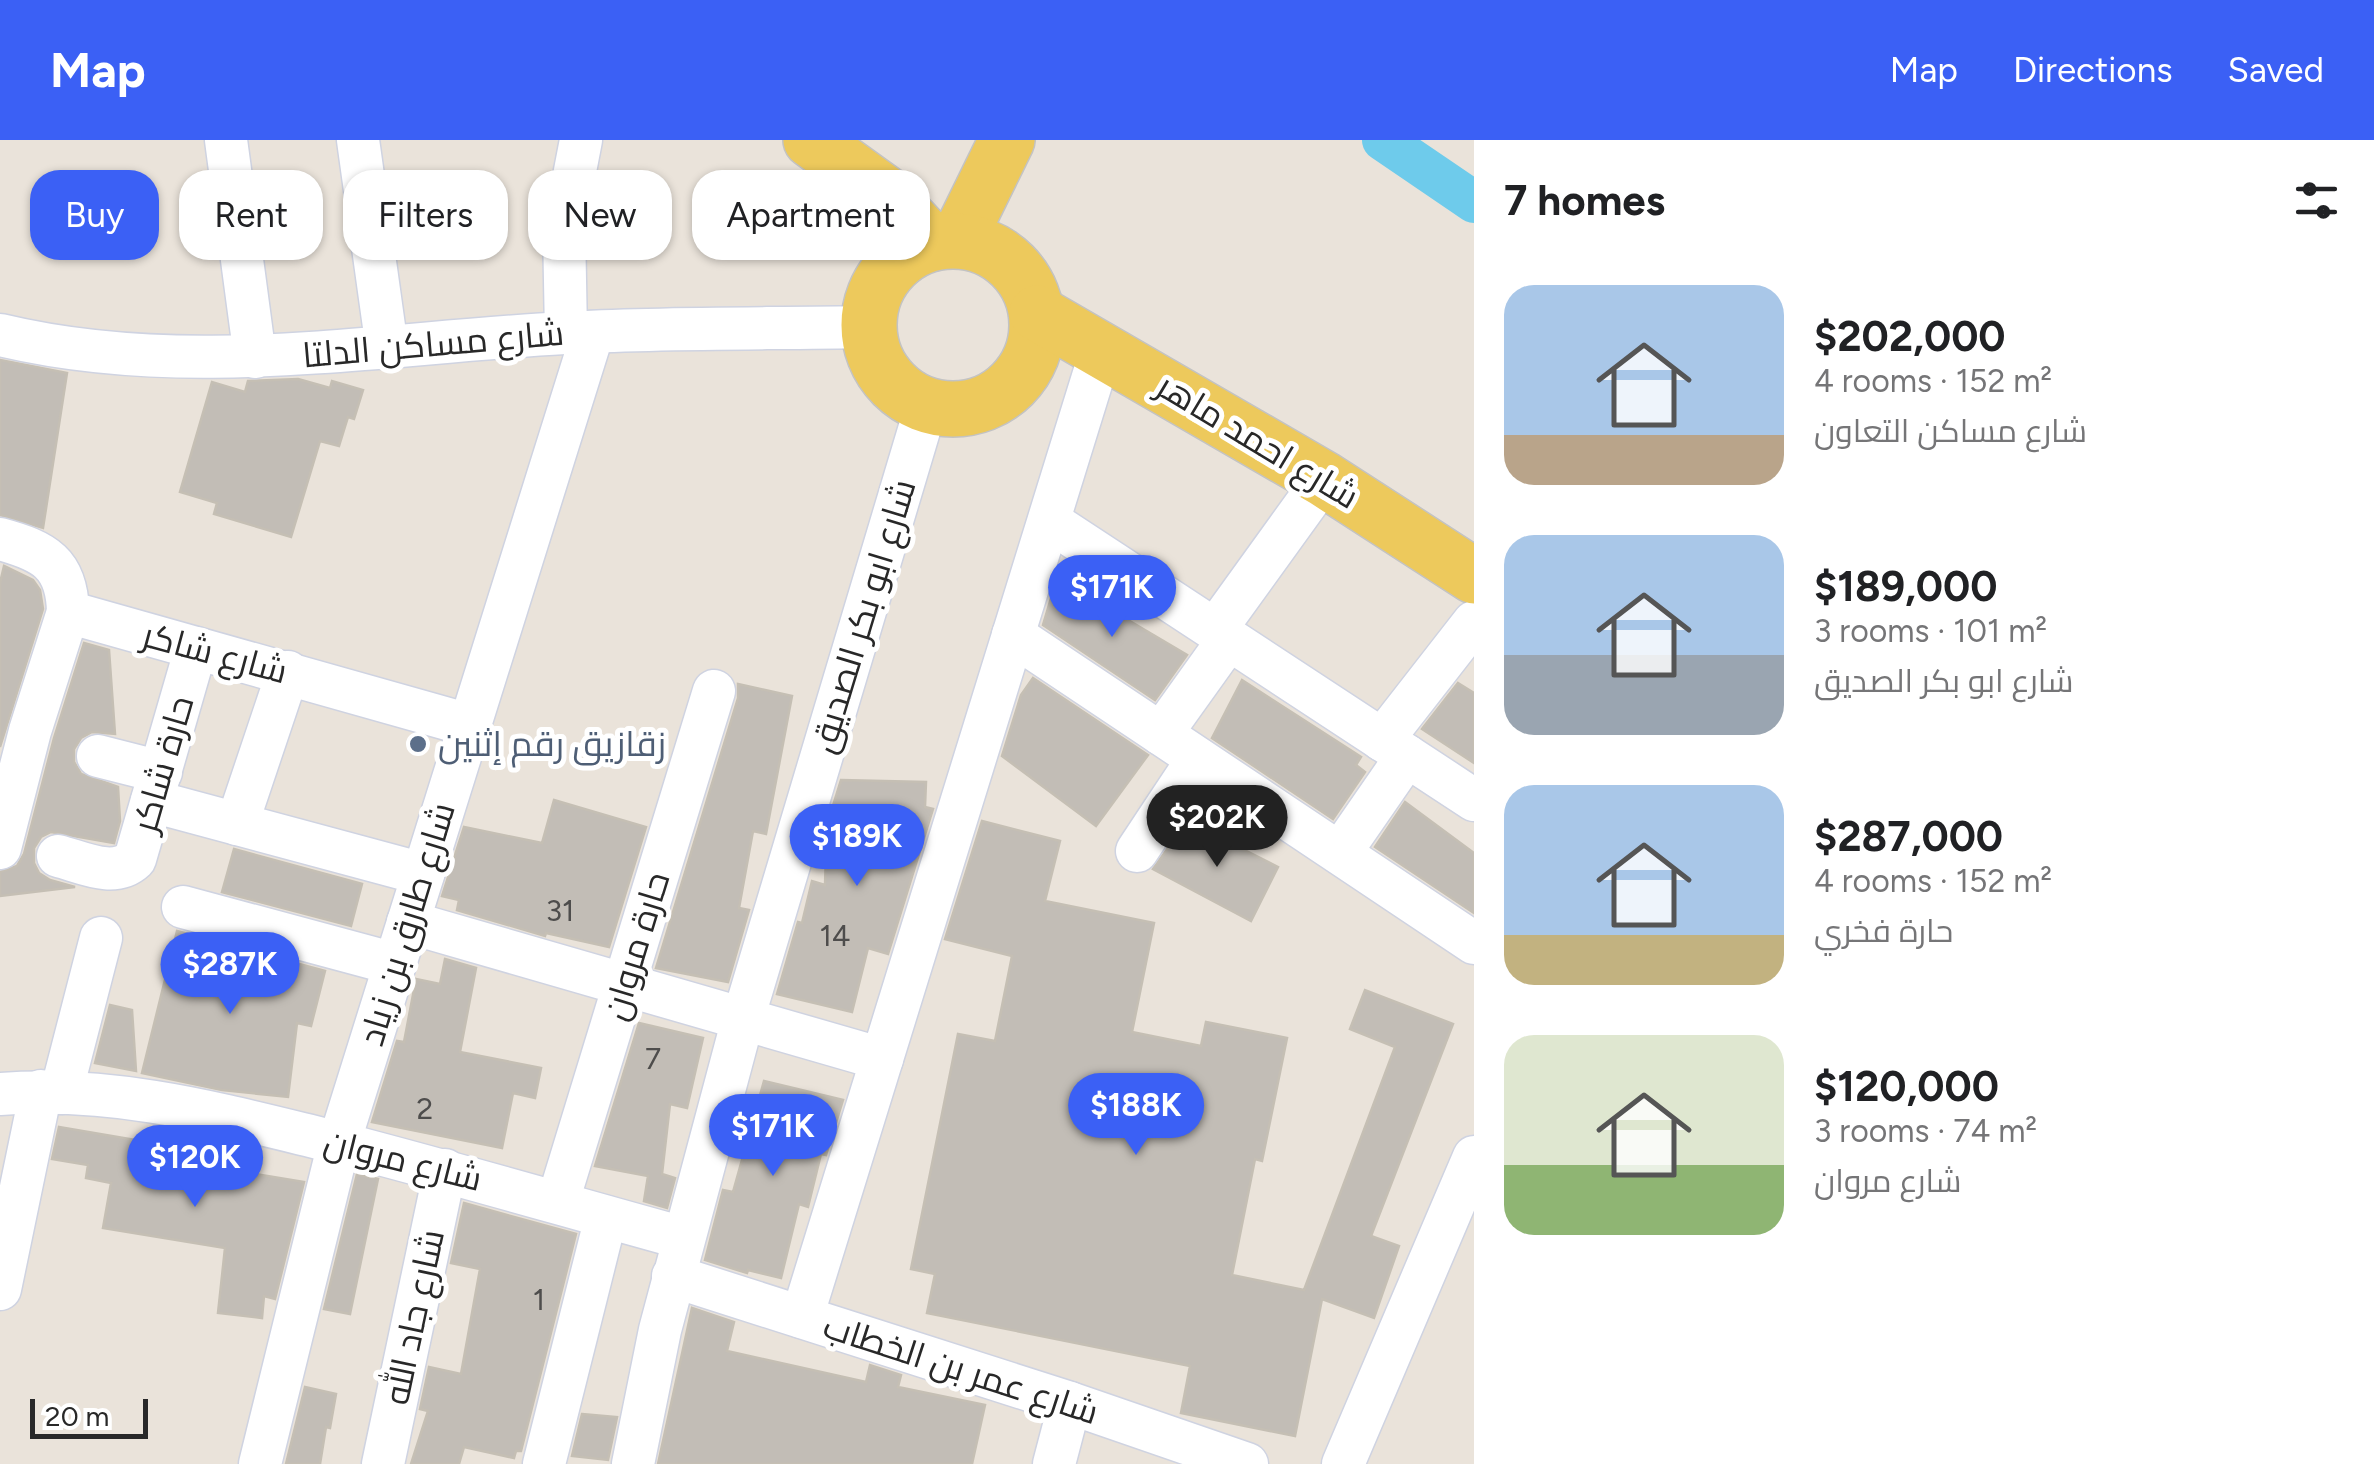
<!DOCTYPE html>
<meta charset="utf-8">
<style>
:root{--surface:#fff;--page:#f6f6f6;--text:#202124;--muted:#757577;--accent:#3b60f5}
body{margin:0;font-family:Figtree,Cairo,sans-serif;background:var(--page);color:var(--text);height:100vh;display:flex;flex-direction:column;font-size:38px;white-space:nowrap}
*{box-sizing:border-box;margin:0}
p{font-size:32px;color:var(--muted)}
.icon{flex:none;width:55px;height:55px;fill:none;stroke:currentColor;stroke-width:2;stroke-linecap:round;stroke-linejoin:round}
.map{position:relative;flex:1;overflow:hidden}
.side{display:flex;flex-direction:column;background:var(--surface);width:900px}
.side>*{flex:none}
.top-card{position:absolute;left:30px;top:30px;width:950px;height:90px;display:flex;gap:20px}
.scale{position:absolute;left:30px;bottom:25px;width:118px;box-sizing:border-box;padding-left:10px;border:5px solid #282828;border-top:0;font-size:28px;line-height:35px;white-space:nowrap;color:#282828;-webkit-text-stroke:8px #fff;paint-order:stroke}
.price{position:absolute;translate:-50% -85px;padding:0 22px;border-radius:35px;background:var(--accent);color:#fff;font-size:32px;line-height:65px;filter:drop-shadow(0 2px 5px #0008)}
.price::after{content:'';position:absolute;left:50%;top:60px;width:30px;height:22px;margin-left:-15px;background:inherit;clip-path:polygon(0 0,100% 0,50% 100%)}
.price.current{background:#222;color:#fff}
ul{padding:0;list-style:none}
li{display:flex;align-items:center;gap:30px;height:250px;padding:0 30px}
li span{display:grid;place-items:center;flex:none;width:280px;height:200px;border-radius:30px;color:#555}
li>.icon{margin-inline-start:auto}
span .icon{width:120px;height:120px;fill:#fffc;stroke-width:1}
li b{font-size:42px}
h2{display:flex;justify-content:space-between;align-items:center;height:120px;padding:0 30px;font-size:42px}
.chip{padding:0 35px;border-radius:30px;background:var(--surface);box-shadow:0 2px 8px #0004;font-size:35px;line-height:90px}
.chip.current{background:var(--accent);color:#fff}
header{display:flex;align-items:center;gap:60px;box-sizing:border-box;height:140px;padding:0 50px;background:var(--accent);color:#fff}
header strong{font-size:48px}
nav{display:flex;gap:55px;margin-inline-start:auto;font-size:35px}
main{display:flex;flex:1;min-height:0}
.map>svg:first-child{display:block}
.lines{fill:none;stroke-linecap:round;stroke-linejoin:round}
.canal{stroke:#6ecbeb;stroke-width:42}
.building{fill:#c2bdb6;stroke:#c5bfb4;stroke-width:2.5}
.minor-casing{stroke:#cfd3e1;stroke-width:45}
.primary-casing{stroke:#c3c3c3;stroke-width:58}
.minor{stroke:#fff;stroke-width:42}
.primary{stroke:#edc95c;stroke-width:55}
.service-dot{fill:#5c6f8a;stroke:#fff;stroke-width:4}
.labels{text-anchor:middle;stroke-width:10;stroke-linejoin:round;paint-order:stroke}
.number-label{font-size:30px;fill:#4e4d4c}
.street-label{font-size:35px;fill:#282828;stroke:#fff}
.service-label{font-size:35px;fill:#4e5e75;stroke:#fff;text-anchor:start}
</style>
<header>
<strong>Map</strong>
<nav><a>Map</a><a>Directions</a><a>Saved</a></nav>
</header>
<main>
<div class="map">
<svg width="1474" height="1324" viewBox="0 0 1474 1324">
<rect width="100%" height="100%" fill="#eae3da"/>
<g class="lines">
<path class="canal" d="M1383,0L1474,62"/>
</g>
<g class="building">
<path d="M0,220L67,233L43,388L0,375Z"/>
<path d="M298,239L330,248L332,241L363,250L354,279L348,277L339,306L320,301L291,397L214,374L217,363L180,352L212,242L245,252L248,241Z"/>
<path d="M4,426L33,440L40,450L43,469L0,607V443Z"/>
<path d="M1057,438L1187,515L1155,560L1043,485Z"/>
<path d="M84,503L109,510L115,594L92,592L81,598L74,609V622L81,634L118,647L120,681L114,703L51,692L41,697L34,708V723L39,733L50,740L75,747L0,756V732L17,726L24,714L54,598Z"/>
<path d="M1033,538L1148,615L1096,686L1002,616L1021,555Z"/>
<path d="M1242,540L1361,617L1356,625L1365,632L1333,679L1212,598Z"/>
<path d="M1458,543L1474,553V623L1422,589Z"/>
<path d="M738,544L792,556L766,694L753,691L739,768L749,770L728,842L656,828L738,558Z"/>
<path d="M841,640L926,642L925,667L933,669L888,814L868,808L852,872L777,854L798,782L802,783L812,741L825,745L827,685Z"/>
<path d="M554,660L646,687L609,807L546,793L545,796L457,770L459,760L442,756L464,687L542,703Z"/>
<path d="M1405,662L1474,713V773L1375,707Z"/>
<path d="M982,681L1060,701L1045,761L1154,783L1132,892L1201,906L1206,882L1287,898L1262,1021L1255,1019L1232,1135L1304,1150L1395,907L1350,889L1365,850L1453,884L1371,1096L1399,1106L1374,1178L1322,1159L1295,1296L1181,1273L1190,1226L927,1173L935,1134L911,1129L958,894L995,901L1012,816L945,799Z"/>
<path d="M1187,681L1278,727L1251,781L1153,729Z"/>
<path d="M234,709L362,744L351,786L222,752Z"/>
<path d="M177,791L325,831L311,886L297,883L288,957L222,950L142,933Z"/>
<path d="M445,819L476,828L460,912L541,928L535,958L513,953L502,1008L372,982L397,901L404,902L416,839L440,844Z"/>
<path d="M110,865L132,870L136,931L95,923Z"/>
<path d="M639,883L703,898L687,968L670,964L662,1034L675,1038L667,1068L644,1061L648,1036L595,1026Z"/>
<path d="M764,941L843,960L826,1015L821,1014L808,1067L799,1064L781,1138L748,1130L747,1133L705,1120L723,1050L733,1052Z"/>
<path d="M59,987L165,1005L163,1019L304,1042L275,1159L264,1156L262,1178L218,1173L225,1108L103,1088L111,1043L86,1038L88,1025L52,1019Z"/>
<path d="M357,1034L378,1039L350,1174L324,1169Z"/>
<path d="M464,1063L576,1094L521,1311H516L514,1318L464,1307L459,1324H411L428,1271L420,1269L429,1227L461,1234L480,1129L451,1123Z"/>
<path d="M692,1168L734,1182L727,1211L866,1242L870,1225L901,1235L898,1247L985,1265L972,1324H658Z"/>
<path d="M305,1247L336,1254L330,1288L326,1287L320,1324H286Z"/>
<path d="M582,1274L617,1277L608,1320L572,1316Z"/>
</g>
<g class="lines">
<g class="minor-casing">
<g id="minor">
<path d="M226,0L255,217"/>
<path d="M358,0L387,208"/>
<path d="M566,193L564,88L581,0"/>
<path d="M0,195C187,240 377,203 565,193C666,187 767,189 868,187"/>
<path d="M1049,381L1474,660"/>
<path d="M0,399C44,411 67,423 68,472L469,585"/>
<path d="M1215,490L1324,339"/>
<path d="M1013,495L1474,803"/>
<path d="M1161,594L1229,499"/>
<path d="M1382,600L1474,482"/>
<path d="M98,616L161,632"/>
<path d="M152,661L423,734"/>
<path d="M237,684L288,532"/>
<path d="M0,708L30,591L68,472"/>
<path d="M1137,711L1198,619"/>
<path d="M1340,713L1407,616"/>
<path d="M58,716C82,722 114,739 135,719L196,508"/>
<path d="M183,767L395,824"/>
<path d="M408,782L882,919"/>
<path d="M61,953L101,798"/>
<path d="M0,954C116,946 212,972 323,999C444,1030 563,1065 683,1098"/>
<path d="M558,1061L714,551"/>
<path d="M673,1136L1070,1263L1247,1324"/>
<path d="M0,1149L41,951"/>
<path d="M802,1177L1102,208"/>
<path d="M260,1324L339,1003L593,192"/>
<path d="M383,1324L445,1030"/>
<path d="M544,1324L606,1077"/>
<path d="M633,1324L660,1190L743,879L926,267"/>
<path d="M1054,1324L1070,1263"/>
<path d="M1343,1324L1474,1017"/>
</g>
</g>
<g class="primary-casing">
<g id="primary">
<path d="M811,0L886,54L932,103"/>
<path d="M958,100L1007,0"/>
<circle cx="953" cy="185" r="84"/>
<path d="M1037,173L1324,339L1474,436"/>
</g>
</g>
<use href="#minor" class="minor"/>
<use href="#primary" class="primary"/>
</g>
<circle class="service-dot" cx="418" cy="604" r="10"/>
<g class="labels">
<g class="number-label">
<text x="560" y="781">31</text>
<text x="835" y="806">14</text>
<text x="653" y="929">7</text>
<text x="425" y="979">2</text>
<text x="539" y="1170">1</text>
</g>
<g class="street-label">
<text transform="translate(433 204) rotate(-5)" y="12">شارع مساكن الدلتا</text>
<text transform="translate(1258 301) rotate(31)" y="12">شارع احمد ماهر</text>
<text transform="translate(863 476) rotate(-73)" y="12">شارع ابو بكر الصديق</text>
<text transform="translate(215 513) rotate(15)" y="12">شارع شاكر</text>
<text transform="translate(163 624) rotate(-74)" y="12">حارة شاكر</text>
<text transform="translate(407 784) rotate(-73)" y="12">شارع طارق بن زياد</text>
<text transform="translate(636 806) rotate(-73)" y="12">حارة مروان</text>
<text transform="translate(403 1020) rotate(14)" y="12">شارع مروان</text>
<text transform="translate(414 1177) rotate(-78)" y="12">شارع جاد الله</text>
<text transform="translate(961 1229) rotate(18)" y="12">شارع عمر بن الخطاب</text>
</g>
<g class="service-label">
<text x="438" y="616">زقازيق رقم إثنين</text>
</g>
</g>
</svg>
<div class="scale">20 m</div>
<b class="price" style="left:1112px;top:500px">$171K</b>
<b class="price current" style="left:1217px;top:730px">$202K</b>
<b class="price" style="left:857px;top:749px">$189K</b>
<b class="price" style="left:230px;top:877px">$287K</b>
<b class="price" style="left:1136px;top:1018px">$188K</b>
<b class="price" style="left:773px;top:1039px">$171K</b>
<b class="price" style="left:195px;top:1070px">$120K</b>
<div class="top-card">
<a class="chip current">Buy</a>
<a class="chip">Rent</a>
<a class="chip">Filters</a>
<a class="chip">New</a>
<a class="chip">Apartment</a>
</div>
</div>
<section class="side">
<h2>7 homes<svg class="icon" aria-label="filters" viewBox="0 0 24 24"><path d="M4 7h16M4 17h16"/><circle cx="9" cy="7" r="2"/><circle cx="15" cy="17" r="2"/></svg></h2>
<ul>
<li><span style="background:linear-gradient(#a9c7e8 75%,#b9a48a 0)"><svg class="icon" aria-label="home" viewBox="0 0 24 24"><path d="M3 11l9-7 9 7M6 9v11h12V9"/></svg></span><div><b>$202,000</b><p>4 rooms · 152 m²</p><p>شارع مساكن التعاون</p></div></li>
<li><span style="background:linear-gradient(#a9c7e8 60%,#9aa5b1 0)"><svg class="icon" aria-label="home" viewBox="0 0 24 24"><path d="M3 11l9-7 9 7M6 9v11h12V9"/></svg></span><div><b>$189,000</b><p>3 rooms · 101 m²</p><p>شارع ابو بكر الصديق</p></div></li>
<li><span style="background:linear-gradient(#a9c7e8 75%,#c2b280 0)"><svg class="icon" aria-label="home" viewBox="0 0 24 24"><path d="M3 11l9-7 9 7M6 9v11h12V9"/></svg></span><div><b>$287,000</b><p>4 rooms · 152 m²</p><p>حارة فخري</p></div></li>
<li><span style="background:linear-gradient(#dfe7d0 65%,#8fb573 0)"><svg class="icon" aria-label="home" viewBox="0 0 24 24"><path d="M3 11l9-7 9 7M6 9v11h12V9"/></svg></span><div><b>$120,000</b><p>3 rooms · 74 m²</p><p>شارع مروان</p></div></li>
</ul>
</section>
</main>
